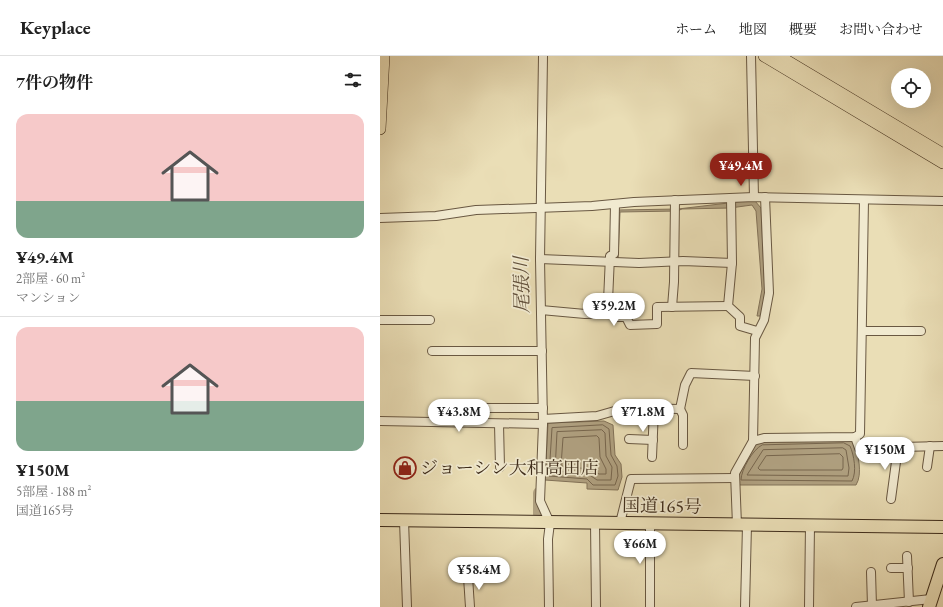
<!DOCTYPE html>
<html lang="ja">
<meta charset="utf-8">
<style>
:root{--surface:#fff;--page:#f6f6f6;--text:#222;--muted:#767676;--line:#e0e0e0;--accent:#8f2418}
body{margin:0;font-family:"EB Garamond","Noto Serif JP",serif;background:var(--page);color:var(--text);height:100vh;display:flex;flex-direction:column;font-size:15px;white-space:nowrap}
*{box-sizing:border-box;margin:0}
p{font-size:13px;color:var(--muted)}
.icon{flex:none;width:22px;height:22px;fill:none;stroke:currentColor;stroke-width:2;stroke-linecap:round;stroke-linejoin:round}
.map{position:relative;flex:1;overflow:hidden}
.details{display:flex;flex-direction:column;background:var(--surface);width:380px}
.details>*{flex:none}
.buttons{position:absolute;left:511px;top:12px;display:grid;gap:8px}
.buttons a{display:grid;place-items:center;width:40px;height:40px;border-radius:50%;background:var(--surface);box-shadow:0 4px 16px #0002;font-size:20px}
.price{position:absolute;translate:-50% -34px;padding:0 9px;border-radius:14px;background:#fff;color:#222;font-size:13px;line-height:26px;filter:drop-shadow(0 1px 2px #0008)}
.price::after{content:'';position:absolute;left:50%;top:24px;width:12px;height:9px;margin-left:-6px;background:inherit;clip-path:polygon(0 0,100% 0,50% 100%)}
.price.selected{background:var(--accent);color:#fff}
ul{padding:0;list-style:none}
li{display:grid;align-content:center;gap:8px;height:212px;padding:0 16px}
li+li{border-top:1px solid var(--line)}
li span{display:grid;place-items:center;height:124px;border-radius:12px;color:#555}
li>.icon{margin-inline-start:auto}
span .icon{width:72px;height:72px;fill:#fffc;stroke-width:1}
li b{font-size:17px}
h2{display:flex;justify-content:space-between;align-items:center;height:48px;padding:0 16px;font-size:17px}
header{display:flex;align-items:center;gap:24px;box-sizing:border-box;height:56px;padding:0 20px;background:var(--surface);border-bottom:1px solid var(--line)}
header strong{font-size:19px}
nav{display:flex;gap:22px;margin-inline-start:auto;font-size:14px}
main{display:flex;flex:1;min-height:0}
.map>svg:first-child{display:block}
.water{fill:#b0a181;stroke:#827258}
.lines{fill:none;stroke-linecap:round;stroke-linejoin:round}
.shore{stroke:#77664e;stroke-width:1}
.river{stroke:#b0a181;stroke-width:12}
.minor-casing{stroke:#695842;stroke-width:10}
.major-casing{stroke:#3e2c1b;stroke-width:12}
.highway-casing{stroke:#3e2c1b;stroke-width:14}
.minor{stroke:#f1ead0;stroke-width:8}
.major{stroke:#eadeb6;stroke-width:11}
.highway{stroke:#eadeb6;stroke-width:12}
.labels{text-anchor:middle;stroke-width:3.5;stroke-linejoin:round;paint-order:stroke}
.poi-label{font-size:18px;fill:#3e2c1b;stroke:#f1ead0;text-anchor:start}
.street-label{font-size:18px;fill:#3e2c1b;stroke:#f1ead0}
.water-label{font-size:19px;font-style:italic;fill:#604f3a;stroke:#f1ead0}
</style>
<header>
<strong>Keyplace</strong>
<nav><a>ホーム</a><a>地図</a><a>概要</a><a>お問い合わせ</a></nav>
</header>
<main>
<section class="details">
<h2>7件の物件<svg class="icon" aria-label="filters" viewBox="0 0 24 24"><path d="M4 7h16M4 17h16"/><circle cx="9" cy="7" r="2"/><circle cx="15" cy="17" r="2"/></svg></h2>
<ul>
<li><span style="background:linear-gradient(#f6c9c9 70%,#7fa58c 0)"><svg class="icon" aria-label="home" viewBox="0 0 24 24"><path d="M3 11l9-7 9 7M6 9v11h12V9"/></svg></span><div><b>¥49.4M</b><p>2部屋 · 60 m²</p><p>マンション</p></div></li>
<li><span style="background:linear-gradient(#f6c9c9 60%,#7fa58c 0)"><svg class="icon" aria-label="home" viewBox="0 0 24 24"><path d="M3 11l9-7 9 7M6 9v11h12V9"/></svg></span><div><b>¥150M</b><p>5部屋 · 188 m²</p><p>国道165号</p></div></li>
</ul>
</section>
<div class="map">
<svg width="563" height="551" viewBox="0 0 563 551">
<rect width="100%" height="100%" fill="#eadeb6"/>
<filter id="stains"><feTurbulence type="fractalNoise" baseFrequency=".005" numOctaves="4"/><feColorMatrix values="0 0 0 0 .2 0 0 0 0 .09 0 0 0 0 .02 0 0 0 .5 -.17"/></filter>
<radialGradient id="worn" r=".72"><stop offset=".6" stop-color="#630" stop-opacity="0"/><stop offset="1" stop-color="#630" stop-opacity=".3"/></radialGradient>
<g class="water">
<path d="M365,145H375L381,152L385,237L381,260H377L382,233L376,155L372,149L350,152L302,153L297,155L240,156L238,204H236L234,201L237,154L298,153Z"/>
<path d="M224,365L233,369L235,399L241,408L242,421L238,434L207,433V427L165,424L168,367Z"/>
<path d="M464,383L474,386C478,398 483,418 476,429H360C352,418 370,390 381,385Z"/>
</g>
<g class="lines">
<g class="shore">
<path d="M223,369L229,373L231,399L237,410L238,420L235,429H213L207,423L169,420L172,372Z"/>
<path d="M222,374L225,377L226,400L232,411L231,424H217L208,418L175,415L177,376Z"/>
<path d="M217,380L219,382L220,401L226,413V418H219L209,413L181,410L183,382Z"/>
<path d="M464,387L470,390C474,399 477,416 472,425L361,424C361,414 373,393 382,389Z"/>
<path d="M463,392L466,394L469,412L468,420L367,419L383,394Z"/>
<path d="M460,398L463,401V412L462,414H380L378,412L386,400Z"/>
</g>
<path class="river" d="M159,437V458"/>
<g class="minor-casing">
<g id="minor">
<path d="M163,0L160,203L163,368L160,445L170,467L168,483L169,551"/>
<path d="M371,0L374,141"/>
<path d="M351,142L352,207L348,250L360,261V270L377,275"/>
<path d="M235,148L234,198L230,200L228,245L235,261H246L250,269L277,268V251L348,250"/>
<path d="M0,162L56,160L96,154L212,150L254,146L374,141L563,145"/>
<path d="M160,203L259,207L303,205L352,207"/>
<path d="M292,251L294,226L295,144"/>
<path d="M161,254L205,258L233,257"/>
<path d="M0,264H50"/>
<path d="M482,275H541"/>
<path d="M52,295H162"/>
<path d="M74,352H163"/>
<path d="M300,353L303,359V389"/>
<path d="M163,363L217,360L245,352L300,353L305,329L311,317L375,320"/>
<path d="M0,365L163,368"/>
<path d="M119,368L120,411"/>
<path d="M475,381L479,392L563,390"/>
<path d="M249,383L273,384"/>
<path d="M373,385L375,282L384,264L389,237L385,141"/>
<path d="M272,401L274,353"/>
<path d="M547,411L550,390"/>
<path d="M511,443L518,391"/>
<path d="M24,464L27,551"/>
<path d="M215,467L216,551"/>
<path d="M240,467L251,423L355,422"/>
<path d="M357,469L355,417L373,385L384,382L475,381L480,378L484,144"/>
<path d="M527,500L529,546"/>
<path d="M511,512H528"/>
<path d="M491,516L492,550"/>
<path d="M88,521L90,551"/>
<path d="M270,551V467"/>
<path d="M365,551L367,469"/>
<path d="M429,551L430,469"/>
<path d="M476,551L551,543"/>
</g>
</g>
<g class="major-casing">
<g id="major">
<path d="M384,0L563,107"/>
<path d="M399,0L563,98"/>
<path d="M0,73L4,0"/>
</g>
</g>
<g class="highway-casing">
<g id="highway">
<path d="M0,464L563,471"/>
<path d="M549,551L563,508"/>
</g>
</g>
<use href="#minor" class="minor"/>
<use href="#major" class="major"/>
<use href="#highway" class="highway"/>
</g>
<defs>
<g id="shop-ring" transform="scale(1.15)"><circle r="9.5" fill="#f1ead0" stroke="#8f2418" stroke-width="1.5"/><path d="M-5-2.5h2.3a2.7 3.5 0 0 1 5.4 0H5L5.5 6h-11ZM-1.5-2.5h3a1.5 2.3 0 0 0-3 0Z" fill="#8f2418"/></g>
</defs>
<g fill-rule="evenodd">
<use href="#shop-ring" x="25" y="412"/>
</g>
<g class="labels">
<g class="poi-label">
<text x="40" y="418">ジョーシン大和高田店</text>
</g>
<g class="street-label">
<text transform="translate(282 450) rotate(1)" y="6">国道165号</text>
</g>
<g class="water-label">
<text transform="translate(141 229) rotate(-91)" y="7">尾張川</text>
</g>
</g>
<rect width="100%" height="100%" filter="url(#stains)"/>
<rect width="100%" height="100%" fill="url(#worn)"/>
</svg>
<div class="buttons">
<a><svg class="icon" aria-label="locate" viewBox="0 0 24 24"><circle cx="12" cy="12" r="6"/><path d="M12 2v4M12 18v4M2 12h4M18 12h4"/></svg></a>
</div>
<b class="price selected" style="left:361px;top:131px">¥49.4M</b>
<b class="price" style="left:234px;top:271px">¥59.2M</b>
<b class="price" style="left:79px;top:377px">¥43.8M</b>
<b class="price" style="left:263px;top:377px">¥71.8M</b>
<b class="price" style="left:505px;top:415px">¥150M</b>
<b class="price" style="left:260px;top:509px">¥66M</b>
<b class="price" style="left:99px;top:535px">¥58.4M</b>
</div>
</main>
